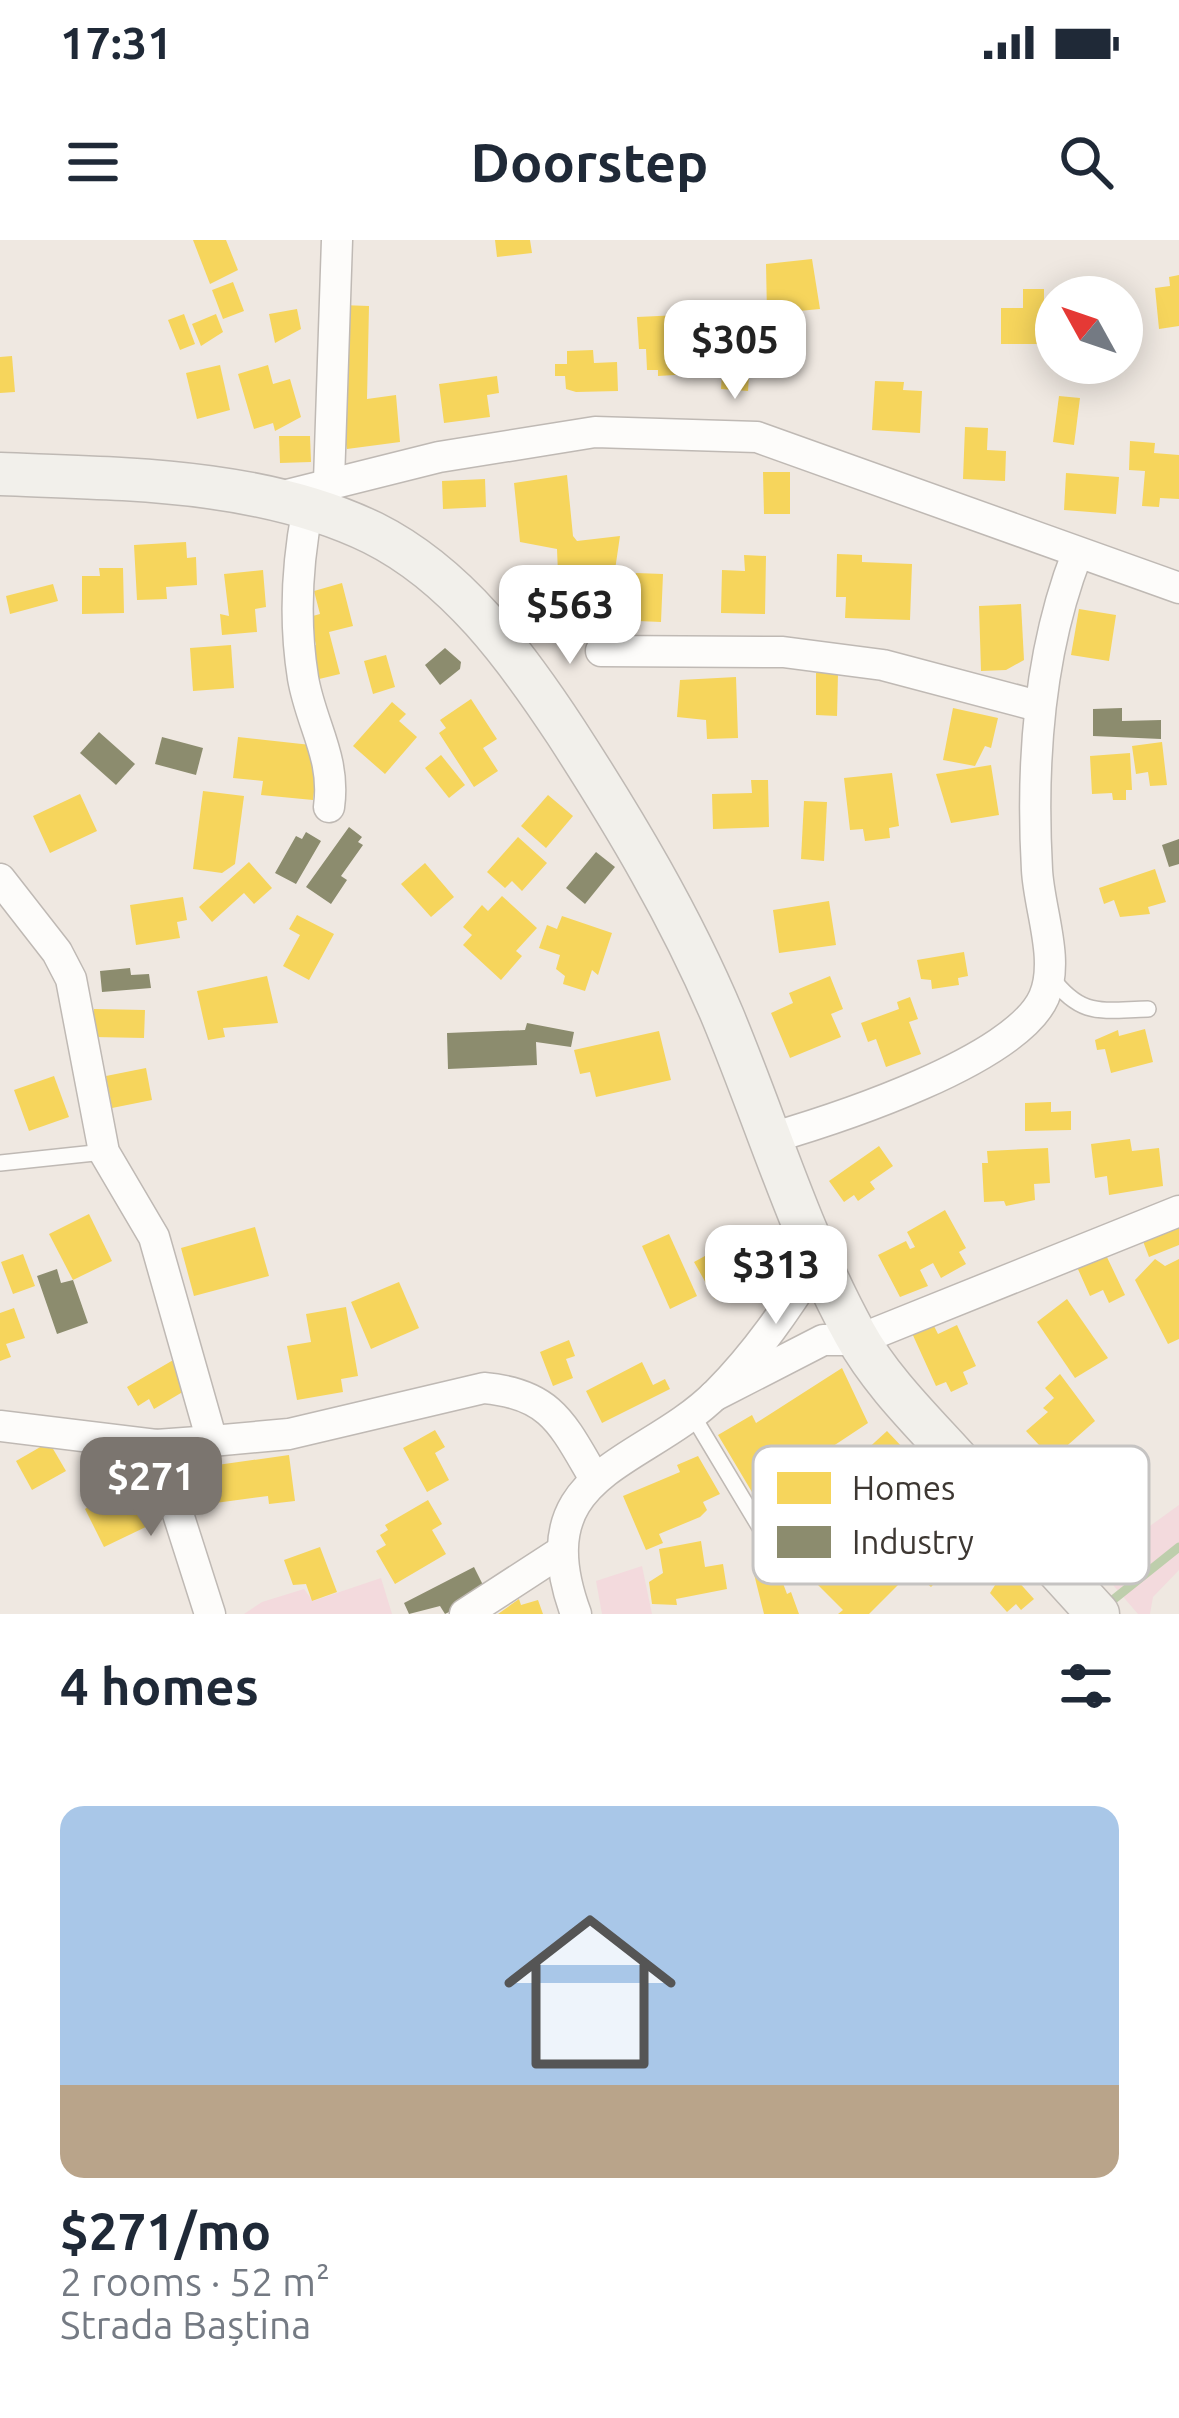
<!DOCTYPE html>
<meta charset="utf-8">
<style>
:root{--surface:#fff;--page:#f2f2f3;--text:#1f2937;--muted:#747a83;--line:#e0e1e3;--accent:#7b756f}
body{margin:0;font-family:Ubuntu,sans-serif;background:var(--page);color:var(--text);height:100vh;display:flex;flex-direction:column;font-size:45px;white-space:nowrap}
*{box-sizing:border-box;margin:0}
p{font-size:39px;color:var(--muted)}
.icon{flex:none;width:66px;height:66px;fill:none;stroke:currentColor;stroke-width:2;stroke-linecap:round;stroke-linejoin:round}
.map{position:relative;height:1374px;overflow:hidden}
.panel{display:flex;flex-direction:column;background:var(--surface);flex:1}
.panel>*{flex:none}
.needle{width:78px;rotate:310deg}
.controls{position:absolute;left:1035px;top:36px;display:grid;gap:24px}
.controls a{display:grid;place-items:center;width:108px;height:108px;border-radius:50%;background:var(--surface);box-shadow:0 6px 30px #0003;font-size:60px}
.price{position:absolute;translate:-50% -102px;padding:0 27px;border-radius:24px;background:#fff;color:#222;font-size:39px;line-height:78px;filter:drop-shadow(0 3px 6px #0008)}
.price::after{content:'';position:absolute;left:50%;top:72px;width:36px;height:27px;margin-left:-18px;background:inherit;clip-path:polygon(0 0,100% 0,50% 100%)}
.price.selected{background:var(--accent);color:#fff}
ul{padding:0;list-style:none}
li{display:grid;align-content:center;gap:24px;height:636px;padding:0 60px}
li+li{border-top:3px solid var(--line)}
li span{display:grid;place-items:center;height:372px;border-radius:24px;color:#555}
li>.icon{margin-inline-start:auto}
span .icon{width:216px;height:216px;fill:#fffc;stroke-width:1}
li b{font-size:51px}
h2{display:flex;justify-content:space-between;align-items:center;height:144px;padding:0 60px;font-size:51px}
.status{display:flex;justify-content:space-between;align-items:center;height:84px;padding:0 60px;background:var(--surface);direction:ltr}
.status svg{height:33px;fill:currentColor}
header{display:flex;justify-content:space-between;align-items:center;height:156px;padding:0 60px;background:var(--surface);font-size:54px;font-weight:700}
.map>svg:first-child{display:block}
.green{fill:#f3dadd}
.homes{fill:#f6d55c}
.industry{fill:#8c8c6e}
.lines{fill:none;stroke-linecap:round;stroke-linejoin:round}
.stream{stroke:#beceac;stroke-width:9}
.lane-casing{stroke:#bfb9b4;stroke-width:18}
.street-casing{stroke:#bfb9b4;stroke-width:33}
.secondary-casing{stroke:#bfb9b4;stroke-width:45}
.lane{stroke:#fdfcfa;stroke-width:15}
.street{stroke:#fdfcfa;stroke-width:30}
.secondary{stroke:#f2f0eb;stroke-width:42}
.key{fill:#fff;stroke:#c5c3c2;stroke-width:3}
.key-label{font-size:33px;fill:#3d3732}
</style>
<div class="status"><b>17:31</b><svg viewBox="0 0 49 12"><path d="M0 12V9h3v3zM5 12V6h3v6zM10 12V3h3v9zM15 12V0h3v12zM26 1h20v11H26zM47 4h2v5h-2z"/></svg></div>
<header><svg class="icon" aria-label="menu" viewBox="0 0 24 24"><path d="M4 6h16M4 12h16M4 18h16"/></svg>Doorstep<svg class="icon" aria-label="search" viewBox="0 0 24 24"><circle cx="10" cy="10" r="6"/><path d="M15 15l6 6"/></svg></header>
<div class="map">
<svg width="1179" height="1374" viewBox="0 0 1179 1374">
<rect width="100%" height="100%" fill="#efe8e1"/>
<g class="green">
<path d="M1179,1265V1330L1153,1357L1150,1374H1138L1096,1325Z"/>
<path d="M642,1326L652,1374H602L596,1341Z"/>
<path d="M381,1338L392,1374H244L262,1362L304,1349L313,1361Z"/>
</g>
<g class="homes">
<path d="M193,0H226L238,30L210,44Z"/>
<path d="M495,0H530L532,13L497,17Z"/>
<path d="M812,19L820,69L767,74L766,24Z"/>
<path d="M1179,35V86L1159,89L1155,48L1170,46L1169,37Z"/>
<path d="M233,42L244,71L223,79L212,50Z"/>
<path d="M1023,49H1044V104H1001V68H1023Z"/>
<path d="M341,65L369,66L367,159L396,155L400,202L347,209L339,171Z"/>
<path d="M297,69L301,89L275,103L269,74Z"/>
<path d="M184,74L195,104L180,110L168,80Z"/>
<path d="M216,74L223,92L201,106L192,84Z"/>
<path d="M680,75L681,98L706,97L707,133L658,136V130H647L646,109H639L637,77Z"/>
<path d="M593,110L594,123L617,122L618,151L576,152L566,149L565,136H555V124H567V111Z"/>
<path d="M12,116L15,152L0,153V117Z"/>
<path d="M723,118L750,119L748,151L721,149Z"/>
<path d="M220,125L230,170L197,179L186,133Z"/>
<path d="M268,125L273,144L290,139L301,177L275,191L273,183L254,189L238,134Z"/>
<path d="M497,136L499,153L487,155L490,177L444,183L439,144Z"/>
<path d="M875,141L904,142L903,150L922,151L920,193L872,190Z"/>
<path d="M1059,156L1080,158L1074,205L1053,202Z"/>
<path d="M965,187L988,188L987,210L1006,211L1005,241L963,239Z"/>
<path d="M279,196H310L311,222L280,223Z"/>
<path d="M1130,201L1155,203L1154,213L1179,215V259L1160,258L1159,267L1142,266L1145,231L1129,230Z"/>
<path d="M763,232H790V274H764Z"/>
<path d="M1066,233L1119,237L1116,274L1064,270Z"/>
<path d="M567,235L573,296L577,301L620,296L615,330L558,334L557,309L520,302L514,243Z"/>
<path d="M485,239L486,267L443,269L442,241Z"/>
<path d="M186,302L187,318L196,317L197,345L166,347L167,359L137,360L134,305Z"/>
<path d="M837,314L862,315V322L912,324L910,380L845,378L846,357H836Z"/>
<path d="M744,315L766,316L765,374L721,373L722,330L745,331Z"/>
<path d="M99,328H123L124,373L82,374V336H100Z"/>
<path d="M263,330L266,367L255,369L257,392L222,395L220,374L229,376L224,334Z"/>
<path d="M636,333L663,334L661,382L616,380L617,360H608L609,345L635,346Z"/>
<path d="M342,343L353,386L329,392L340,434L315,440L306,407L316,405L309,377L320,374L314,351Z"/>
<path d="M53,344L58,361L10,374L6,356Z"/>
<path d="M1021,364L1024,420L1006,430L981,431L979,366Z"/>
<path d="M1079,369L1116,375L1109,421L1071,415Z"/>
<path d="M231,405L234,448L193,451L190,408Z"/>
<path d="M386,415L395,447L373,454L364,421Z"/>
<path d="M816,433H838L837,476L816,475Z"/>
<path d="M736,437L738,498L707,499L706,480L677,477L680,440Z"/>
<path d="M471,459L497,499L483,508L498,531L474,547L439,493L446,488L440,480Z"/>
<path d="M392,462L406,474L399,481L417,497L385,534L353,506Z"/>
<path d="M953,468L998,478L991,508L985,506L975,526L943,520Z"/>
<path d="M238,497L320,506L313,560L261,555L263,541L233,538Z"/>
<path d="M1162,502L1167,545L1150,546L1148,532L1136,534L1132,506Z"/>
<path d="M1130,513L1132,550H1126V560H1113L1112,553L1092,554L1090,516Z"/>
<path d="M441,515L465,545L449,558L425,528Z"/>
<path d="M991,525L999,575L951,583L936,534Z"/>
<path d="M892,533L899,586L889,588L890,598L865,601L863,589L850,590L844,538Z"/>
<path d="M751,540H768L769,587L713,589L712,554L752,553Z"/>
<path d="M203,551L244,556L235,624L222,633L193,629Z"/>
<path d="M80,554L97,591L50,613L33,576Z"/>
<path d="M548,555L573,576L546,608L521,586Z"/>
<path d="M804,561L827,562L824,621L801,619Z"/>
<path d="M518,597L547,623L522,651L512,641L505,648L487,632Z"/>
<path d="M249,622L272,648L254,664L244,653L212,682L199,667Z"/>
<path d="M425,623L454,657L431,677L401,644Z"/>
<path d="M1155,629L1166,662L1148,667L1150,674L1120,677L1114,660L1104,664L1099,648Z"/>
<path d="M502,656L537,688L516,711L522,716L501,740L463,705L472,695L463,687L482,665L488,671Z"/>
<path d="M183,657L187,680L177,682L180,698L136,705L130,665Z"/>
<path d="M829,661L836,705L779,713L773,670Z"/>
<path d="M297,675L334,694L309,740L283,726L300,695L289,689Z"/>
<path d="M562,676L612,693L598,735L592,730L585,751L563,744L565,736L556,729L560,715L539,708L547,685L557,689Z"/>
<path d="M964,712L968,736L958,738L959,745L932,749L931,740L921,739L917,720Z"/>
<path d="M267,736L278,783L223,788L225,797L208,800L197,751Z"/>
<path d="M830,736L843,769L831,774L841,797L790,818L771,773L793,763L789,753Z"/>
<path d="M910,757L918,779L909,782L921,814L886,827L876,799L868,802L861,783L899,769L897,762Z"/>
<path d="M94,769L145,770L144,798L94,797Z"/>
<path d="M1145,789L1153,822L1111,833L1105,809L1097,810L1095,800L1118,790L1119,796Z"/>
<path d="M659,791L671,840L596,857L590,832L580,834L574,810Z"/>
<path d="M146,828L152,860L112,868L106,836Z"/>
<path d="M54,836L69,877L29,891L14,850Z"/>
<path d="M1051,862V872L1071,871V890L1025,891V863Z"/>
<path d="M1130,899L1132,911L1159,908L1163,946L1109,955L1107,936L1095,938L1091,904Z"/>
<path d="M879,906L893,926L870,942L875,949L858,961L854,955L844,962L829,941Z"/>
<path d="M1048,908L1050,943L1034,944L1035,960L1006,966L1004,961L984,962L982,923H988L987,911Z"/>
<path d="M945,970L966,1008L959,1012L966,1024L941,1038L933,1023L920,1030L928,1046L900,1057L878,1015L906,1001L910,1009L915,1007L907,992Z"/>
<path d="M89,974L112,1021L73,1040L49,994Z"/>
<path d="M1179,981V1005L1149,1017L1141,996Z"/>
<path d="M255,987L269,1036L194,1056L181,1008Z"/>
<path d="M735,991L759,1035L715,1059L694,1022L725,1005L721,998Z"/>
<path d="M669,994L697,1056L670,1069L642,1006Z"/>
<path d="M1105,1013L1125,1055L1109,1063L1103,1050L1090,1056L1077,1027Z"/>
<path d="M23,1014L35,1046L13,1054L1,1022Z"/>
<path d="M1155,1019L1165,1026L1179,1019V1099L1168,1104L1135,1040Z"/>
<path d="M399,1042L419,1088L371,1109L351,1062Z"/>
<path d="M1067,1059L1108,1118L1075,1138L1037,1082Z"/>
<path d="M346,1067L358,1136L341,1139L343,1152L297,1160L287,1106L311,1102L306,1074Z"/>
<path d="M14,1068L25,1098L6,1104L11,1117L0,1121V1073Z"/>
<path d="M932,1082L938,1094L957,1085L976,1126L963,1132L968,1144L951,1152L946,1142L936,1146L911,1091Z"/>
<path d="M569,1100L575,1116L566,1119L573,1138L553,1146L540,1112Z"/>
<path d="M175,1119L191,1147L154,1169L149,1159L138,1166L127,1147Z"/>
<path d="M642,1122L653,1145L665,1139L670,1149L602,1183L586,1151Z"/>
<path d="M842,1128L868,1183L797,1230L832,1289L837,1295L844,1288L901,1342L869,1374H838L843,1370L797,1324L813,1309L793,1321L718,1195L752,1175L756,1183Z"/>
<path d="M1060,1134L1095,1181L1052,1219L1026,1191L1048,1172L1043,1168L1054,1158L1045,1148Z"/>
<path d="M435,1190L445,1207L435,1213L449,1240L427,1252L403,1208Z"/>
<path d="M887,1191L904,1209L873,1243L852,1250L838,1236Z"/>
<path d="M49,1202L66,1231L32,1250L16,1221Z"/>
<path d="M289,1215L295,1261L269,1264L268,1256L208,1264L203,1227Z"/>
<path d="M698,1216L720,1254L703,1262L707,1270L700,1277L659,1294L663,1303L646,1310L623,1256L680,1232L677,1225Z"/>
<path d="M124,1242L129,1252L135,1249L152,1284L104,1307L85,1269Z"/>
<path d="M428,1260L442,1284L432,1290L446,1314L395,1344L376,1311L386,1305L380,1295L388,1290L385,1285Z"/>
<path d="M911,1285L943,1314L937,1322L946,1331L931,1347L886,1307Z"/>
<path d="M701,1301L705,1327L723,1324L727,1349L676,1359L677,1365L652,1364L649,1342L663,1333L659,1309Z"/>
<path d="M320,1307L337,1352L312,1361L306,1344L293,1345L284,1320Z"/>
<path d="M775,1322L787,1354L791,1352L799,1374H764L753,1330Z"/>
<path d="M1006,1328L1034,1359L1021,1370L1016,1364L1007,1372L990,1353Z"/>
<path d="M519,1359L521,1365L538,1360L543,1374H498Z"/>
</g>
<g class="industry">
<path d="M445,408L461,422L460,429L440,445L425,425Z"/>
<path d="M1122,468V481L1161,480V499L1093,496V469Z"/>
<path d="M99,492L135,524L116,545L80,513Z"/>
<path d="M162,497L203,508L196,535L155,524Z"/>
<path d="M349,587L362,597L358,602L363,605L341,636L347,640L331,664L306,647Z"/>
<path d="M306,592L321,601L296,644L275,633L296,596L302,599Z"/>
<path d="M1179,599V624L1169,627L1162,605Z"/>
<path d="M596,612L615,627L585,664L566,648Z"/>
<path d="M130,728L131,735L149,734L151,748L102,752L100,731Z"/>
<path d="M527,783L574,792L571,807L536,802L537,825L448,829L447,793L525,790Z"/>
<path d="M57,1029L61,1043L73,1040L88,1083L57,1094L37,1036Z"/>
<path d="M474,1327L487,1353L445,1374L440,1366L409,1374L404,1363Z"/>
</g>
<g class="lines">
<path class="stream" d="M1104,1367L1179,1307"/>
<g class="lane-casing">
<g id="lane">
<path d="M1051,737C1082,778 1101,770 1148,769"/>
<path d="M0,923L104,912"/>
<path d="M690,1171L777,1316"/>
</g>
</g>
<g class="street-casing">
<g id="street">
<path d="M329,241L337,0"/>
<path d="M271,259L439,217L595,192L757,197L1179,348"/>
<path d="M308,267C297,323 294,382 303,438C311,485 336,517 329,567"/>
<path d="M601,411L783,412L883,425L1038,466"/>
<path d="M0,639L57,712L71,739L104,912L154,997L212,1201"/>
<path d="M771,898C836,879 1016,821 1044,757C1060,720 1039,669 1037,630C1031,524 1038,414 1077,314"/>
<path d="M714,1156L823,1100H858L1179,971"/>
<path d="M0,1186L156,1205L212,1201L289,1194L484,1148C552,1154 563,1185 595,1239"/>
<path d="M156,1205L210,1374"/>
<path d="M465,1374L562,1311"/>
<path d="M576,1374C523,1230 643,1227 717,1153C756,1114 788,1067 817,1021"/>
</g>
</g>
<g class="secondary-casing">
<path id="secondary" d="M0,234C123,239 260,238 373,293C457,335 516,416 566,492C625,583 681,677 723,777C767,883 800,994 855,1094C879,1138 918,1177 951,1213C1000,1267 1049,1321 1098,1374"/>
</g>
<use href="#lane" class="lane"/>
<use href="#street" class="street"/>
<use href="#secondary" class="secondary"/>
</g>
<rect x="753" y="1206" width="396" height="138" rx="18" class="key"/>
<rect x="777" y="1232" width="54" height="32" fill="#f6d55c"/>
<rect x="777" y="1286" width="54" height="32" fill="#8c8c6e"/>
<g class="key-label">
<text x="852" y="1260">Homes</text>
<text x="852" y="1314">Industry</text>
</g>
</svg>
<div class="controls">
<a><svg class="needle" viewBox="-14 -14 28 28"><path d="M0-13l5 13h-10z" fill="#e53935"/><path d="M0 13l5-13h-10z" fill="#747a83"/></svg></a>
</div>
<b class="price" style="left:735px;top:162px">$305</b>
<b class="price" style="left:570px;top:427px">$563</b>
<b class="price" style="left:776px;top:1087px">$313</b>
<b class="price selected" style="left:151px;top:1299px">$271</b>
</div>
<section class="panel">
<h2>4 homes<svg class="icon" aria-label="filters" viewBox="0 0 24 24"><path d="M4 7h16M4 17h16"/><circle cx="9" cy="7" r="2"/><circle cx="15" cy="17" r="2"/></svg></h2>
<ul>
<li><span style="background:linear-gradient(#a9c7e8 75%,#b9a48a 0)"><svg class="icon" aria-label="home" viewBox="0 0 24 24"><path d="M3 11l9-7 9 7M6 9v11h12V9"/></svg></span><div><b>$271/mo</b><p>2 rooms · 52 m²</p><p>Strada Baștina</p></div></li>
</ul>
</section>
